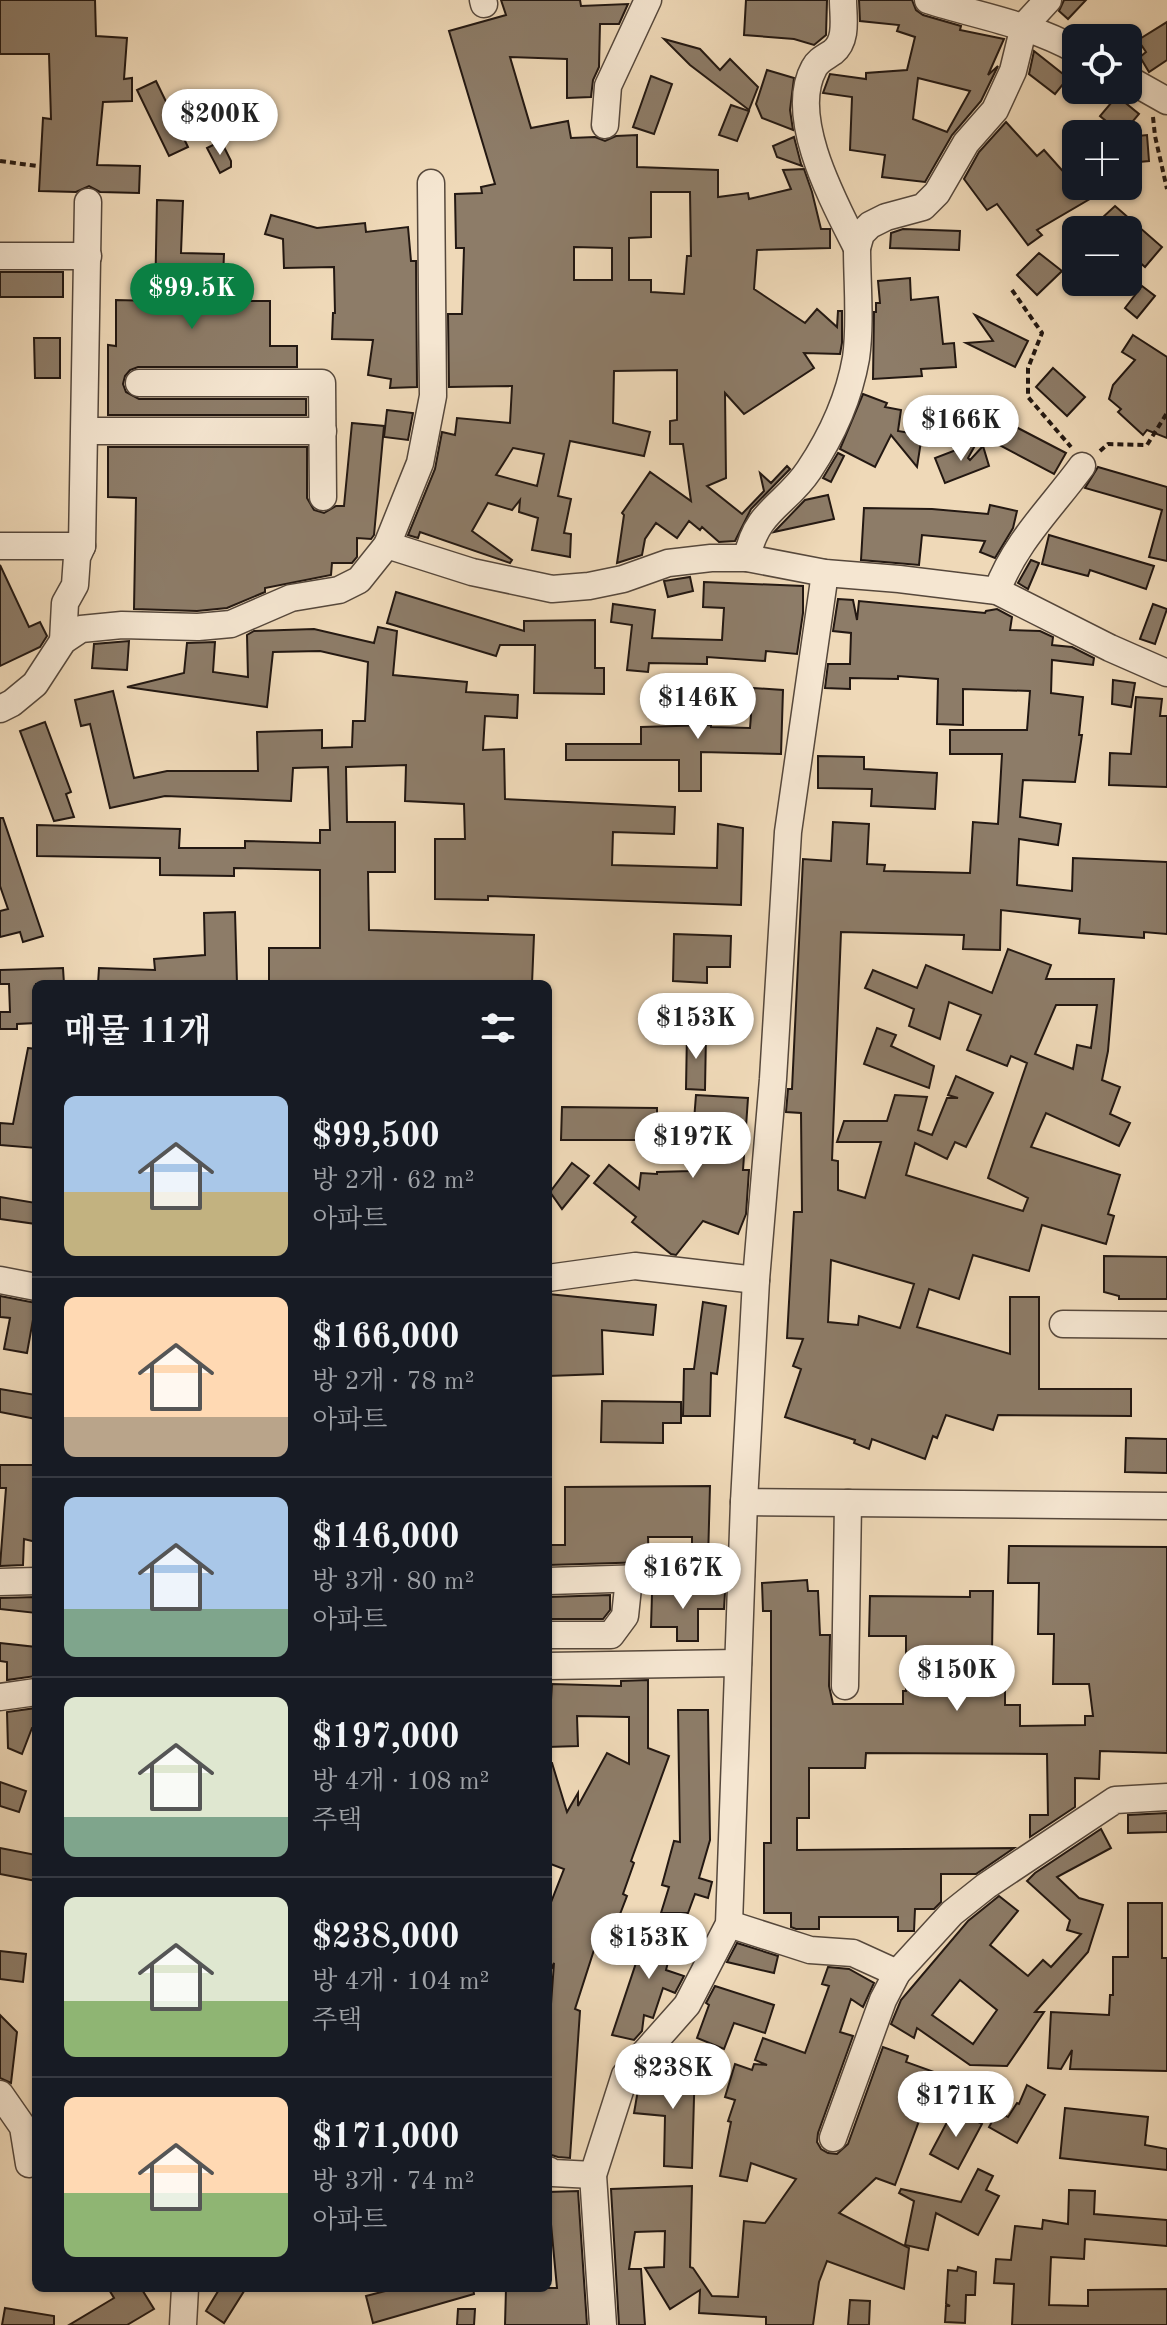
<!DOCTYPE html>
<html lang="ko">
<meta charset="utf-8">
<style>
:root{--surface:#171b24;--page:#20242c;--text:#f1f3f6;--muted:#9ea1a6;--line:#363941;--accent:#0b8043}
body{margin:0;font-family:"Old Standard TT","Noto Serif KR",serif;background:var(--page);color:var(--text);height:100vh;display:flex;flex-direction:column;font-size:30px;white-space:nowrap}
*{box-sizing:border-box;margin:0}
p{font-size:26px;color:var(--muted)}
.icon{flex:none;width:44px;height:44px;fill:none;stroke:currentColor;stroke-width:2;stroke-linecap:round;stroke-linejoin:round}
.map{position:relative;flex:1;overflow:hidden}
.details{position:absolute;left:32px;top:980px;width:520px;height:1312px;display:flex;flex-direction:column;background:var(--surface);border-radius:12px;box-shadow:0 2px 6px #0004}
.details>*{flex:none}
.fabs{position:absolute;left:1062px;top:24px;display:grid;gap:16px}
.fabs a{display:grid;place-items:center;width:80px;height:80px;border-radius:12px;background:var(--surface);box-shadow:0 2px 6px #0004;font-size:40px}
.price{position:absolute;translate:-50% -68px;padding:0 18px;border-radius:28px;background:#fff;color:#222;font-size:26px;line-height:52px;filter:drop-shadow(0 2px 4px #0008)}
.price::after{content:'';position:absolute;left:50%;top:48px;width:24px;height:18px;margin-left:-12px;background:inherit;clip-path:polygon(0 0,100% 0,50% 100%)}
.price.active{background:var(--accent);color:#fff}
ul{padding:0;list-style:none}
li{display:flex;align-items:center;gap:24px;height:200px;padding:0 32px}
li+li{border-top:2px solid var(--line)}
li span{display:grid;place-items:center;flex:none;width:224px;height:160px;border-radius:12px;color:#555}
li>.icon{margin-inline-start:auto}
span .icon{width:96px;height:96px;fill:#fffc;stroke-width:1}
li b{font-size:34px}
h2{display:flex;justify-content:space-between;align-items:center;height:96px;padding:0 32px;font-size:34px}
.map>svg:first-child{display:block}
.building{fill:#8d7c68;stroke:#231812;stroke-width:2;fill-rule:evenodd}
.lines{fill:none;stroke-linecap:round;stroke-linejoin:round}
.minor-casing{stroke:#56483c;stroke-width:29}
.path{stroke:#231812;stroke-width:4;stroke-dasharray:6 4;stroke-linecap:butt}
.minor{stroke:#f5e6d1;stroke-width:26}
</style>
<div class="map">
<svg width="1167" height="2325" viewBox="0 0 1167 2325">
<rect width="100%" height="100%" fill="#efd9b8"/>
<filter id="stains"><feTurbulence type="fractalNoise" baseFrequency=".0025" numOctaves="4"/><feColorMatrix values="0 0 0 0 .2 0 0 0 0 .09 0 0 0 0 .02 0 0 0 .5 -.17"/></filter>
<radialGradient id="worn" r=".72"><stop offset=".6" stop-color="#630" stop-opacity="0"/><stop offset="1" stop-color="#630" stop-opacity=".3"/></radialGradient>
<g class="building">
<path d="M0,0H95L96,36L127,38L124,79L132,78V101L103,102L97,165L140,166L139,193L100,192L89,186L76,192L39,191L43,118L51,119L49,54H0Z"/>
<path d="M501,0H580L581,6L628,4L619,24H600L599,67L593,80L591,97L567,98V59L510,57L531,128L568,121L571,138L595,137L605,141L616,136L637,135V167L718,170V197L748,193L749,199L791,189L783,170L804,169L812,192L821,229H830V248L757,250L754,289L805,323L817,309L837,327L838,311H842V343L840,354L804,353L814,368L744,414L725,393L726,478L707,486L742,514L764,491L760,473L771,483L787,466L790,469L751,509L735,541L719,542L702,527L700,530L689,521L677,538L656,523L645,539L642,555L617,563L624,515L622,513L650,472L691,501L683,444H670V421L677,420V370L614,371L613,423L650,432L644,456L570,441L558,496L571,499L564,533L571,534L570,557L532,550L538,518L519,512L520,500L512,510L488,503L472,531L512,560L510,563L420,532L418,538L408,535L435,469L442,432L455,435L457,418L510,423L512,386L449,387L448,314H462L464,248H456L455,194L482,193L481,187L495,184L449,31L506,15ZM651,192H690L691,256H687L684,294L651,292V280H629V238L651,237ZM574,247L612,248V280H574ZM513,448L544,454L537,486L496,475Z"/>
<path d="M746,0H827L826,35L814,45L794,39L744,35Z"/>
<path d="M859,0H912L916,10L923,15L961,26L960,30L1004,39L988,75L998,66L981,101L952,135L925,182L882,177L885,155L850,150L852,97L823,93L830,74L866,79V73L907,70L915,37L897,31L899,25L860,21ZM918,78L970,91L947,132L913,119Z"/>
<path d="M1064,0H1086L1068,19L1059,11Z"/>
<path d="M1167,22V60L1149,72L1140,57L1146,52L1138,40Z"/>
<path d="M664,39L700,49L720,70L730,59L758,87L749,110L690,65Z"/>
<path d="M1034,51L1068,78L1055,94L1029,74Z"/>
<path d="M767,70L794,78L790,110L793,130L762,118L756,104Z"/>
<path d="M651,76L672,84L654,134L633,127Z"/>
<path d="M156,81L188,147L169,156L137,90Z"/>
<path d="M1117,96L1139,114L1122,134L1100,116Z"/>
<path d="M731,105L749,111L737,141L719,135Z"/>
<path d="M1006,122L1037,156L1044,150L1076,186H1112L1037,230L1042,235L1028,245L997,204L987,210L964,179L979,152Z"/>
<path d="M1147,135L1149,161L1128,163V137Z"/>
<path d="M794,137L801,164L802,166L777,157L773,146Z"/>
<path d="M221,141L231,161V167L220,173L207,148Z"/>
<path d="M157,200L183,201L181,253L224,254L222,301H270V346H297V367H138L130,370L125,376L123,384L126,392L139,399H306V415H108V345L116,346V300L155,301Z"/>
<path d="M1115,206L1162,247L1145,267L1128,252V230H1089Z"/>
<path d="M271,215L317,228L365,223L366,232L408,227L411,261H416L417,387L390,388L391,379L368,375L373,340L332,339L333,313H335L334,267L284,268L283,239L265,234Z"/>
<path d="M903,229L960,231L959,250L890,248L891,233Z"/>
<path d="M1039,253L1062,271L1037,295L1017,275Z"/>
<rect x="0" y="272" width="63" height="25"/>
<path d="M910,278L911,300L938,297L943,344L954,343L956,367L921,369L922,376L873,379L874,312H876V303H880L878,281Z"/>
<path d="M1142,286L1155,296L1137,318L1125,308Z"/>
<path d="M975,315L1028,341L1015,367L966,343L993,341Z"/>
<path d="M1133,335L1167,357V438L1147,430L1143,435L1118,412L1121,409L1109,399L1113,385L1135,360L1122,352Z"/>
<path d="M34,338H60V378H35Z"/>
<path d="M1053,368L1085,397L1067,416L1036,387Z"/>
<path d="M863,394L887,403L885,407L901,410L898,431L922,435L917,467L891,435L875,467L840,449Z"/>
<path d="M387,410L413,413L408,440L384,437Z"/>
<path d="M352,423L384,426L374,535L371,539L357,538V557L352,563H332L331,575L265,588V592L227,608L197,611L134,609L136,498L108,497V447H307V498L314,510L324,513L336,506H344Z"/>
<path d="M1016,427L1066,453L1054,474L986,438Z"/>
<path d="M977,442L968,458L970,460L983,446L989,466L945,483L935,458Z"/>
<path d="M838,453L844,456L831,482L823,478Z"/>
<path d="M1098,467L1167,487V561L1149,557L1162,510L1085,488Z"/>
<path d="M828,495L834,519L774,532L805,500Z"/>
<path d="M990,505L1017,511L1013,528L995,558L980,552L985,541L922,535L919,565L861,560L864,508L932,509L988,514Z"/>
<path d="M1049,535L1154,566L1146,589L1090,570L1088,576L1042,564Z"/>
<path d="M1031,560L1039,563L1028,589L1018,583Z"/>
<path d="M0,565L29,627L40,622L47,636L40,647L0,666Z"/>
<path d="M690,577L693,591L668,597L664,581Z"/>
<path d="M704,582L803,586V613L797,654L766,651L765,661L707,657V664L649,663L648,672L627,670L632,625L611,622L613,604L655,610L652,638L722,640L724,608L703,607Z"/>
<path d="M396,592L524,631V621L595,620V668H604V694L534,693L535,645H500L496,656L387,623Z"/>
<path d="M838,599L853,600L857,620L859,601L985,613L986,611L997,609L1012,617L1010,630L1040,631L1053,637L1052,645L1072,647L1094,658L1093,665L1052,660L1051,693L1083,697L1079,735H1082L1075,782L1023,780L1020,817L1061,824L1058,845L1019,839L1017,885L1072,891L1073,858L1167,862V934L1144,932V938L1079,933L1080,919L1001,910L1000,950L963,949L964,935L841,932L832,1160L838,1161V1190L865,1198L881,1142H837L844,1121H887L895,1095L927,1097L918,1130L932,1135L947,1098H958L948,1095L956,1076L993,1093L966,1147L955,1142L947,1159L915,1143L906,1175L1023,1211L1028,1198L988,1178L1027,1063L1011,1056L1007,1066L967,1050L981,1015L949,1002L940,1039L909,1026L914,1009L865,988L873,970L917,988L926,965L992,993L1008,949L1051,965L1046,979H1114L1108,1051L1102,1080L1120,1087L1110,1114L1130,1123L1119,1146L1046,1113L1031,1147L1120,1175L1108,1214L1114,1216L1106,1244L1042,1225L1029,1271L973,1255L959,1299L929,1289L917,1327L1010,1354V1297H1039V1389H1131V1416L998,1415L993,1430L946,1415L937,1438L933,1436L925,1459L872,1439L869,1449L854,1443L855,1440L785,1417L801,1369L793,1366L803,1339L787,1338L794,1212H802L801,1113L786,1112L788,1089H792L803,859L831,861L833,822L869,824L867,864L885,865L884,871L970,873L973,822L998,824L1002,754H950V730H1027L1030,691L963,689V725L937,724L938,679L898,676V679L850,678V689L825,688L828,664H850L851,633L833,631ZM1056,1005H1097L1091,1048L1077,1045L1073,1069L1035,1054ZM831,1260L914,1284L900,1328L859,1316L858,1325L828,1322Z"/>
<path d="M1153,604L1167,609L1155,644L1140,639Z"/>
<path d="M378,627L397,631L393,675L467,682L466,692L518,695L517,718L485,716L483,750L504,749L505,799L675,807L674,834L613,832L612,865L717,868L718,824L743,828L741,905L488,896V900L435,899V839H465L464,804L405,801L406,765L346,767L347,822H395V872H368L369,930L534,935L532,984H269V948H320V870L234,868V876L160,875V858L37,856V825L180,829L179,848H245V841L320,843V830H330L328,767L293,768L291,801L165,796L110,808L90,724L81,726L75,700L113,691L134,778L167,771H258L257,732L322,730V748L352,747L353,721H365L368,662L320,651L273,652L267,707L127,687L184,673L187,643L215,642L213,672L248,677L247,635L254,631L314,629L374,643Z"/>
<path d="M129,641L127,670L92,668L94,644Z"/>
<path d="M1113,680L1135,683L1131,707L1112,704Z"/>
<path d="M753,688L783,690L781,754L701,752V791H679V760H566V744H641V727L711,725V727L750,728Z"/>
<path d="M1136,697L1162,699L1160,716H1167V787L1109,785L1110,753L1131,754Z"/>
<path d="M45,722L71,792L66,794L74,817L54,821L20,731Z"/>
<path d="M818,756L864,757V769L937,773L935,809L871,806L872,789L818,788Z"/>
<path d="M0,818H3L43,936L23,942L20,932L0,937V911L8,909L0,886Z"/>
<path d="M235,912L237,984H98L99,968L155,970L154,959L205,955L204,913Z"/>
<path d="M674,934L731,936L730,967H707V983L673,981Z"/>
<path d="M63,968L64,984H36V1023L17,1024V1029H0V1012H10L9,984H0V970Z"/>
<path d="M877,1028L896,1035L891,1046L934,1066L929,1088L864,1064Z"/>
<path d="M687,1032L706,1033L705,1090L686,1089Z"/>
<path d="M28,1048L36,1049V1148L0,1145V1123L13,1124Z"/>
<path d="M696,1095L748,1098L743,1170H749L746,1214L738,1234L703,1221L676,1255L671,1254L632,1222L636,1217L594,1183L609,1165L639,1189L641,1173L657,1174V1172L690,1171Z"/>
<path d="M562,1107L657,1108V1140H561Z"/>
<path d="M572,1163L589,1176L562,1209L550,1192Z"/>
<path d="M0,1197L36,1203V1224L0,1219Z"/>
<path d="M1104,1256L1167,1257V1299H1119V1296L1104,1292Z"/>
<path d="M548,1294L656,1305L653,1335L602,1330L603,1374L548,1376Z"/>
<path d="M0,1296L36,1303L27,1353L4,1349L10,1318L0,1317Z"/>
<path d="M703,1302L726,1306L717,1374L711,1373L710,1416H683L684,1369H694Z"/>
<path d="M0,1389L36,1395V1419L0,1412Z"/>
<path d="M602,1401L681,1402V1423H663V1443L601,1442Z"/>
<path d="M1126,1438L1167,1439V1473L1125,1472Z"/>
<path d="M0,1465H36V1542L24,1539L23,1565L0,1566L6,1488H0Z"/>
<path d="M710,1486L708,1560H692V1537H648L649,1562L548,1565V1545H565V1487Z"/>
<path d="M1009,1546L1167,1547V1753L1100,1751L1099,1779L1075,1778V1807L1030,1837V1815H1048L1047,1754L866,1753L865,1768H809V1818H797V1850L1014,1848L976,1874H941V1902L934,1909H915L914,1931H898V1917H819V1929H796L791,1927V1913H764V1843H771V1611H763L762,1583L807,1580L808,1591H818L820,1635H830L829,1686L833,1704H903V1691H906V1636H869L870,1596L970,1597V1591H993L992,1653H996V1691H1005V1705H1020V1726L1085,1725V1716H1093L1089,1684H1053L1054,1634H1038L1039,1583H1008Z"/>
<path d="M725,1592L724,1609H698V1641H677V1627H651L652,1594Z"/>
<path d="M610,1595V1610L603,1619H548V1597Z"/>
<path d="M36,1597V1613L0,1609V1598Z"/>
<path d="M0,1643L36,1647V1676L7,1680V1662L0,1661Z"/>
<path d="M648,1680V1748L669,1756L631,1861L634,1863L623,1894L627,1896L605,1953L594,1950L575,2009L580,2011L570,2158L558,2157L548,2154V2045L554,1963L548,1976V1910L564,1869L548,1863V1763H552L567,1812L578,1793V1806L607,1753L629,1764V1717L577,1716L578,1746L548,1747L552,1684L621,1686V1681Z"/>
<path d="M36,1708V1728H32L22,1754L8,1748L7,1712Z"/>
<path d="M678,1710H708L710,1840L699,1878L712,1882L708,1898L695,1894L688,1913H661L669,1887L662,1885L674,1841L680,1842Z"/>
<path d="M0,1782L26,1791L19,1812L0,1806Z"/>
<path d="M1167,1813V1832L1128,1833V1815Z"/>
<path d="M1101,1829L1111,1848L1057,1877L1079,1898L1103,1905L1088,1952L1035,2012H1044L1007,2066L970,2065L917,2028L914,2038L891,2024L901,2000L968,1921L999,1896L1018,1911L990,1945L1028,1976L1043,1960L1051,1967L1081,1934L1067,1930L1070,1920L1027,1881L1035,1873ZM960,1980L997,2010L973,2044L932,2015Z"/>
<path d="M0,1848L36,1855V1881L0,1874Z"/>
<path d="M1128,1903H1162V1958H1167V2071L1070,2069L1072,2050L1061,2069L1048,2068L1051,2012L1109,2015L1110,1995H1113V1957H1128Z"/>
<path d="M658,1920L684,1925L675,1951L671,1950L666,1970L684,1976L675,1993L663,1988L653,2018L644,2015L642,2031L634,2040L612,2035L642,1945L648,1948Z"/>
<path d="M737,1943L778,1956L774,1973L727,1962Z"/>
<path d="M0,1951L26,1954L23,1982L0,1979Z"/>
<path d="M828,1967L849,1969L874,1983L863,2007L851,1999L840,2032L853,2036L818,2133L817,2142L821,2149L828,2153L837,2154L848,2144L883,2047L908,2056L906,2062L937,2073L895,2185L876,2178L839,2213L909,2248L904,2289L827,2261L819,2282L813,2325H766V2317L699,2313L700,2290L670,2309L645,2268L664,2267L665,2231L635,2232L629,2269H641L645,2325H619L611,2189L692,2186L690,2267L693,2268L712,2296L738,2297L744,2221L765,2223L796,2179L751,2163L747,2181L720,2176L731,2122L728,2121L735,2100L725,2097L735,2064L752,2070L754,2064L767,2065L755,2060L763,2038L805,2053L829,1986L822,1984Z"/>
<path d="M715,1986L774,2005L765,2033L734,2023L724,2049L697,2038L709,2005L706,2003Z"/>
<path d="M0,2015L17,2032L11,2083L0,2078Z"/>
<path d="M666,2062L695,2063L692,2168L664,2166L665,2116L634,2113L639,2084L666,2085Z"/>
<path d="M1027,2085L1045,2095L1017,2143L989,2127L998,2111L1008,2117L1017,2103L1019,2104Z"/>
<path d="M1065,2108L1148,2117L1145,2145L1167,2149V2170L1060,2158Z"/>
<path d="M954,2109L982,2124L958,2169L930,2154Z"/>
<path d="M978,2169L993,2176L986,2190L999,2196L978,2235L936,2213L928,2250L905,2245L914,2201L899,2193L901,2189L961,2202Z"/>
<path d="M1069,2190L1095,2191L1094,2214L1167,2220V2246L1085,2239L1084,2259L1051,2257L1049,2305L1088,2306V2290L1167,2289V2325H1012L1014,2284L994,2283L996,2259L1011,2260L1015,2226L1042,2229L1043,2220L1068,2224Z"/>
<path d="M578,2191L587,2325H505L506,2288H557L548,2192Z"/>
<path d="M958,2267L976,2272L975,2295H966L965,2323L945,2322L946,2306H950L946,2304L948,2270L957,2271Z"/>
<path d="M108,2288H141L154,2309L127,2325H69L114,2298Z"/>
<path d="M220,2288H246L224,2323L206,2311Z"/>
<path d="M397,2288H473L474,2294L373,2323L366,2296Z"/>
<path d="M850,2300L870,2301L869,2325H848Z"/>
<path d="M5,2308L54,2316V2325H2Z"/>
<path d="M458,2309H475L474,2325H457Z"/>
</g>
<g class="lines">
<g class="minor-casing">
<g id="minor">
<path d="M483,0L484,4"/>
<path d="M843,0C843,17 848,40 833,52C826,57 818,60 814,68C787,117 834,202 857,248"/>
<path d="M928,0C978,16 1030,24 1076,50"/>
<path d="M1128,79L1167,101"/>
<path d="M605,125L608,86L648,0"/>
<path d="M0,256H88"/>
<path d="M139,383H322L323,497"/>
<path d="M85,431H323"/>
<path d="M387,545L472,572L552,589L589,586L623,579L668,563L711,558H747L825,573L899,579L997,591L1110,648L1167,673"/>
<path d="M0,546H82"/>
<path d="M747,558C756,510 786,505 809,470C831,437 849,398 856,358C861,323 857,284 857,248L861,234L870,225L886,217L923,207L937,193L966,143L995,110L1013,71L1024,26L1048,0"/>
<path d="M825,573L788,832L773,1079L756,1280L744,1502L1167,1506"/>
<path d="M997,591C1015,542 1052,507 1082,466"/>
<path d="M63,641L65,603L75,585L77,557L82,546L88,202"/>
<path d="M0,709L12,703L35,684L63,641L81,629L122,625L198,627L231,624L291,598L339,590L359,580L387,545L420,463L433,396L431,183"/>
<path d="M548,1278L635,1266L756,1280"/>
<path d="M0,1280L36,1287"/>
<path d="M1063,1324L1167,1325"/>
<path d="M548,1581L741,1575"/>
<path d="M0,1582L36,1581"/>
<path d="M548,1635H611L625,1616L629,1578"/>
<path d="M548,1666L738,1663"/>
<path d="M845,1686L848,1503"/>
<path d="M0,1697L36,1692"/>
<path d="M729,1924L810,1950L853,1953L897,1973"/>
<path d="M0,2094L23,2127L29,2164"/>
<path d="M833,2138L883,2000L897,1973L952,1913L986,1886L1115,1800L1167,1797"/>
<path d="M548,2170L553,2173L593,2175"/>
<path d="M183,2325L185,2288"/>
<path d="M603,2325L593,2175L625,2075L687,2005L729,1924L744,1502"/>
</g>
</g>
<g class="path">
<path d="M1153,117L1155,136L1167,189"/>
<path d="M0,161L37,166"/>
<path d="M1012,290L1042,333L1028,368V397L1071,447"/>
<path d="M1100,451L1108,444L1147,445L1167,413"/>
</g>
<use href="#minor" class="minor"/>
</g>
<rect width="100%" height="100%" filter="url(#stains)"/>
<rect width="100%" height="100%" fill="url(#worn)"/>
</svg>
<div class="fabs">
<a><svg class="icon" aria-label="locate" viewBox="0 0 24 24"><circle cx="12" cy="12" r="6"/><path d="M12 2v4M12 18v4M2 12h4M18 12h4"/></svg></a>
<a>+</a>
<a>−</a>
</div>
<b class="price" style="left:220px;top:157px">$200K</b>
<b class="price active" style="left:192px;top:331px">$99.5K</b>
<b class="price" style="left:961px;top:463px">$166K</b>
<b class="price" style="left:698px;top:741px">$146K</b>
<b class="price" style="left:696px;top:1061px">$153K</b>
<b class="price" style="left:693px;top:1180px">$197K</b>
<b class="price" style="left:683px;top:1611px">$167K</b>
<b class="price" style="left:957px;top:1713px">$150K</b>
<b class="price" style="left:649px;top:1981px">$153K</b>
<b class="price" style="left:673px;top:2111px">$238K</b>
<b class="price" style="left:956px;top:2139px">$171K</b>
<section class="details">
<h2>매물 11개<svg class="icon" aria-label="filters" viewBox="0 0 24 24"><path d="M4 7h16M4 17h16"/><circle cx="9" cy="7" r="2"/><circle cx="15" cy="17" r="2"/></svg></h2>
<ul>
<li><span style="background:linear-gradient(#a9c7e8 60%,#c2b280 0)"><svg class="icon" aria-label="home" viewBox="0 0 24 24"><path d="M3 11l9-7 9 7M6 9v11h12V9"/></svg></span><div><b>$99,500</b><p>방 2개 · 62 m²</p><p>아파트</p></div></li>
<li><span style="background:linear-gradient(#ffd9b3 75%,#b9a48a 0)"><svg class="icon" aria-label="home" viewBox="0 0 24 24"><path d="M3 11l9-7 9 7M6 9v11h12V9"/></svg></span><div><b>$166,000</b><p>방 2개 · 78 m²</p><p>아파트</p></div></li>
<li><span style="background:linear-gradient(#a9c7e8 70%,#7fa58c 0)"><svg class="icon" aria-label="home" viewBox="0 0 24 24"><path d="M3 11l9-7 9 7M6 9v11h12V9"/></svg></span><div><b>$146,000</b><p>방 3개 · 80 m²</p><p>아파트</p></div></li>
<li><span style="background:linear-gradient(#dfe7d0 75%,#7fa58c 0)"><svg class="icon" aria-label="home" viewBox="0 0 24 24"><path d="M3 11l9-7 9 7M6 9v11h12V9"/></svg></span><div><b>$197,000</b><p>방 4개 · 108 m²</p><p>주택</p></div></li>
<li><span style="background:linear-gradient(#dfe7d0 65%,#8fb573 0)"><svg class="icon" aria-label="home" viewBox="0 0 24 24"><path d="M3 11l9-7 9 7M6 9v11h12V9"/></svg></span><div><b>$238,000</b><p>방 4개 · 104 m²</p><p>주택</p></div></li>
<li><span style="background:linear-gradient(#ffd9b3 60%,#8fb573 0)"><svg class="icon" aria-label="home" viewBox="0 0 24 24"><path d="M3 11l9-7 9 7M6 9v11h12V9"/></svg></span><div><b>$171,000</b><p>방 3개 · 74 m²</p><p>아파트</p></div></li>
</ul>
</section>
</div>
